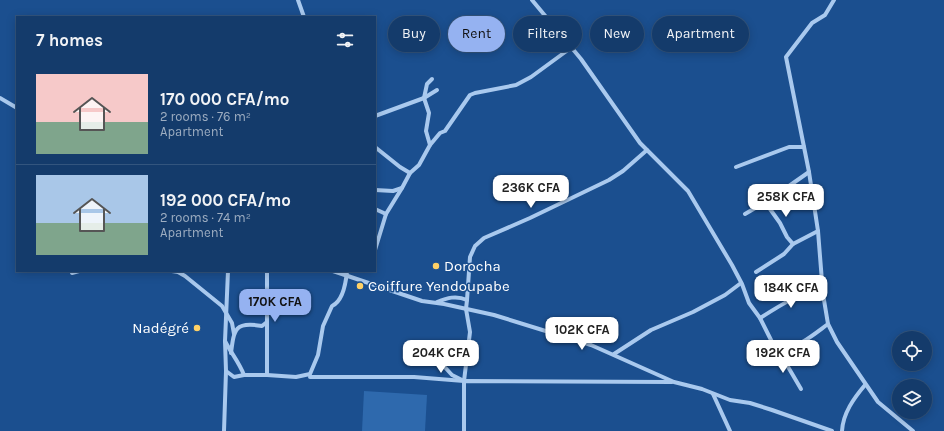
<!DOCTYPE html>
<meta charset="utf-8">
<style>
:root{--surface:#143b6b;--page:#214673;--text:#f1f3f6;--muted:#9dadc1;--line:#33557e;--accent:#95b2f1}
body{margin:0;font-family:Karla,sans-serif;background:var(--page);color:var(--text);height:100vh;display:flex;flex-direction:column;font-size:15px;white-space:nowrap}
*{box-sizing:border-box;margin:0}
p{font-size:13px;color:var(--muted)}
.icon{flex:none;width:22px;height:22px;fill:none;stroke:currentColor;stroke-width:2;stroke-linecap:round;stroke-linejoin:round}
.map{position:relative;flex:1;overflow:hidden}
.panel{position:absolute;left:16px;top:16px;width:360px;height:256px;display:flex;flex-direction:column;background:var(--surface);border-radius:0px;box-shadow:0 2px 10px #0003,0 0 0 1px var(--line)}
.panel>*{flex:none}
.guide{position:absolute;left:388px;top:16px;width:380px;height:36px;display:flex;gap:8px}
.buttons{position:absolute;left:892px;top:331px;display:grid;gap:8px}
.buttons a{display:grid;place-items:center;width:40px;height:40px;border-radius:50%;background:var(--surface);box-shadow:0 2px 10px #0003,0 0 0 1px var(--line);font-size:20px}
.price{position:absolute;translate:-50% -34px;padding:0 9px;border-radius:8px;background:#fff;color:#222;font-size:13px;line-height:26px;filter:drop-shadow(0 1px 2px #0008)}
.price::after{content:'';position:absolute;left:50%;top:24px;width:12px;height:9px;margin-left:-6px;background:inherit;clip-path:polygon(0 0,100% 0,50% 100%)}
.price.on{background:var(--accent);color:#111}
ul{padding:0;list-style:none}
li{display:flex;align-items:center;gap:12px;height:100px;padding:0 20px}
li+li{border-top:1px solid var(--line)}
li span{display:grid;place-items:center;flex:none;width:112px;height:80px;border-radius:0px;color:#555}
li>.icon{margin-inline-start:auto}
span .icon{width:48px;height:48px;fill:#fffc;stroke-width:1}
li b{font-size:17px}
h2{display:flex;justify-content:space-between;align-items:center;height:48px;padding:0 20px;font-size:17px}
.tag{padding:0 14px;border-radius:18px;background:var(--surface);box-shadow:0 2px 10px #0003,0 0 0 1px var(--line);font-size:14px;line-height:36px}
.tag.on{background:var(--accent);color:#111}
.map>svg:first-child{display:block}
.green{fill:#2e69ad}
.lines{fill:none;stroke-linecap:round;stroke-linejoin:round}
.minor{stroke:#a9c9ee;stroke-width:4}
.poi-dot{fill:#ffd166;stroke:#1b4f8f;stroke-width:1.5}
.labels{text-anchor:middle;stroke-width:3;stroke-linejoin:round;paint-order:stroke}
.poi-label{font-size:15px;fill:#fff;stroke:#1b4f8f;text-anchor:start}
</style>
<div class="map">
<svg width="944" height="431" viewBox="0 0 944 431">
<rect width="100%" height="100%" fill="#1b4f8f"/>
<path class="green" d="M364,391L427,395L425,431H362Z"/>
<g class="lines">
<g class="minor">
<path d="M298,0L304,17"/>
<path d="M532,0L581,59L640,143L688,191L732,265L742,284L749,303L760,318L772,342L780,351C799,347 813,335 828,324"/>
<path d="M834,0L825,15L812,23L786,57L809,172L818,231L823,294L828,324L837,342L878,402L913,431"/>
<path d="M0,98L17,108"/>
<path d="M375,116L424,98L437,90"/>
<path d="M430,145L426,131L429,113L424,98L427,84L432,79"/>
<path d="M375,147L400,167L410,173"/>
<path d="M736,167L789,147H804"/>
<path d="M375,190L393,191L402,188"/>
<path d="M765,202L780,223L787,237L793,244"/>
<path d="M375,209L386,214"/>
<path d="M745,214L769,200L809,172"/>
<path d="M375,250L386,214L402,188L410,173L419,165L430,145L440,133L445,131L470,95L475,93L516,85L531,77L572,47"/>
<path d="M131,271H149"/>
<path d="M172,271L178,272L185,276L222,306L232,323L234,334"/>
<path d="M333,271L422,301L444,304L494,315L591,345L674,382L702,389L730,400L750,403L772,410L832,431"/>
<path d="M756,272L784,254L793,244L818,231"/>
<path d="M72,273L79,271"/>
<path d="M437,302C447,298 456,295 467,300L470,257L475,246L484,238L530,218L609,180L623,171L647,150"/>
<path d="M760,318C779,307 799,290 823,294"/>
<path d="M225,341C231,353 239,362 244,375H267L296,377L310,374L318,355L323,326L332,306C343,301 346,282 347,271"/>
<path d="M430,351L452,375L462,380"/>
<path d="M780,351L784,360L801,389"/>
<path d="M231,353C234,329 235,321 262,326L267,322"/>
<path d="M614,354L651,330L693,312L725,295L741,283"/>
<path d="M226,371L234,377L244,375"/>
<path d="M267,375V271"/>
<path d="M310,377H414L464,381L470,332L466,309L467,300"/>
<path d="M713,394L730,431"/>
<path d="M224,431L226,371L225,341L228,271"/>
<path d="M464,431V381L672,382"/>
<path d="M842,431C843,413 854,398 865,385"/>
</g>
</g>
<g class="poi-dot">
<circle cx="436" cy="266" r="4"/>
<circle cx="360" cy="286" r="4"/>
<circle cx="197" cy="328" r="4"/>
</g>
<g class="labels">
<g class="poi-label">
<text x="444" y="271">Dorocha</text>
<text x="368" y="291">Coiffure Yendoupabe</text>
<text x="189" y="333" text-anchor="end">Nadégré</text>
</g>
</g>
</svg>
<div class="buttons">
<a><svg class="icon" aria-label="locate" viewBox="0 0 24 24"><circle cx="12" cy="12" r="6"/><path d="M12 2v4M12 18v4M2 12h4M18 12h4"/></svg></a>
<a><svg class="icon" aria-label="layers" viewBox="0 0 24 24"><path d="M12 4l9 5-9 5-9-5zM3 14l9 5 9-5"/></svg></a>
</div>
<b class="price" style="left:531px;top:209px">236K CFA</b>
<b class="price" style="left:786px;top:218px">258K CFA</b>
<b class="price" style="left:791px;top:309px">184K CFA</b>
<b class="price on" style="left:275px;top:323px">170K CFA</b>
<b class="price" style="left:582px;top:351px">102K CFA</b>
<b class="price" style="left:441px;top:374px">204K CFA</b>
<b class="price" style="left:783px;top:374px">192K CFA</b>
<div class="guide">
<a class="tag">Buy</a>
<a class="tag on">Rent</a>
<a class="tag">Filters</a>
<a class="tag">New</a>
<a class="tag">Apartment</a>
</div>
<section class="panel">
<h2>7 homes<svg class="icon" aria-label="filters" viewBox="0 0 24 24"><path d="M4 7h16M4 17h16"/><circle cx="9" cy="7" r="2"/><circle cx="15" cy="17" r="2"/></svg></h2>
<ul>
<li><span style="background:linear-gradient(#f6c9c9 60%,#7fa58c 0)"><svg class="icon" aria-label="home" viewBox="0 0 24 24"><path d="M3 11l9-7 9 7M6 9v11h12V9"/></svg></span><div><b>170 000 CFA/mo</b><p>2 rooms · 76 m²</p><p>Apartment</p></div></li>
<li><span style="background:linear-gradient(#a9c7e8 60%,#7fa58c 0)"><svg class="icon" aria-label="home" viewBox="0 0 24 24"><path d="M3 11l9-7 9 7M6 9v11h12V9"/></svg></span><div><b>192 000 CFA/mo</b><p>2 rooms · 74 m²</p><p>Apartment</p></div></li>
</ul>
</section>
</div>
